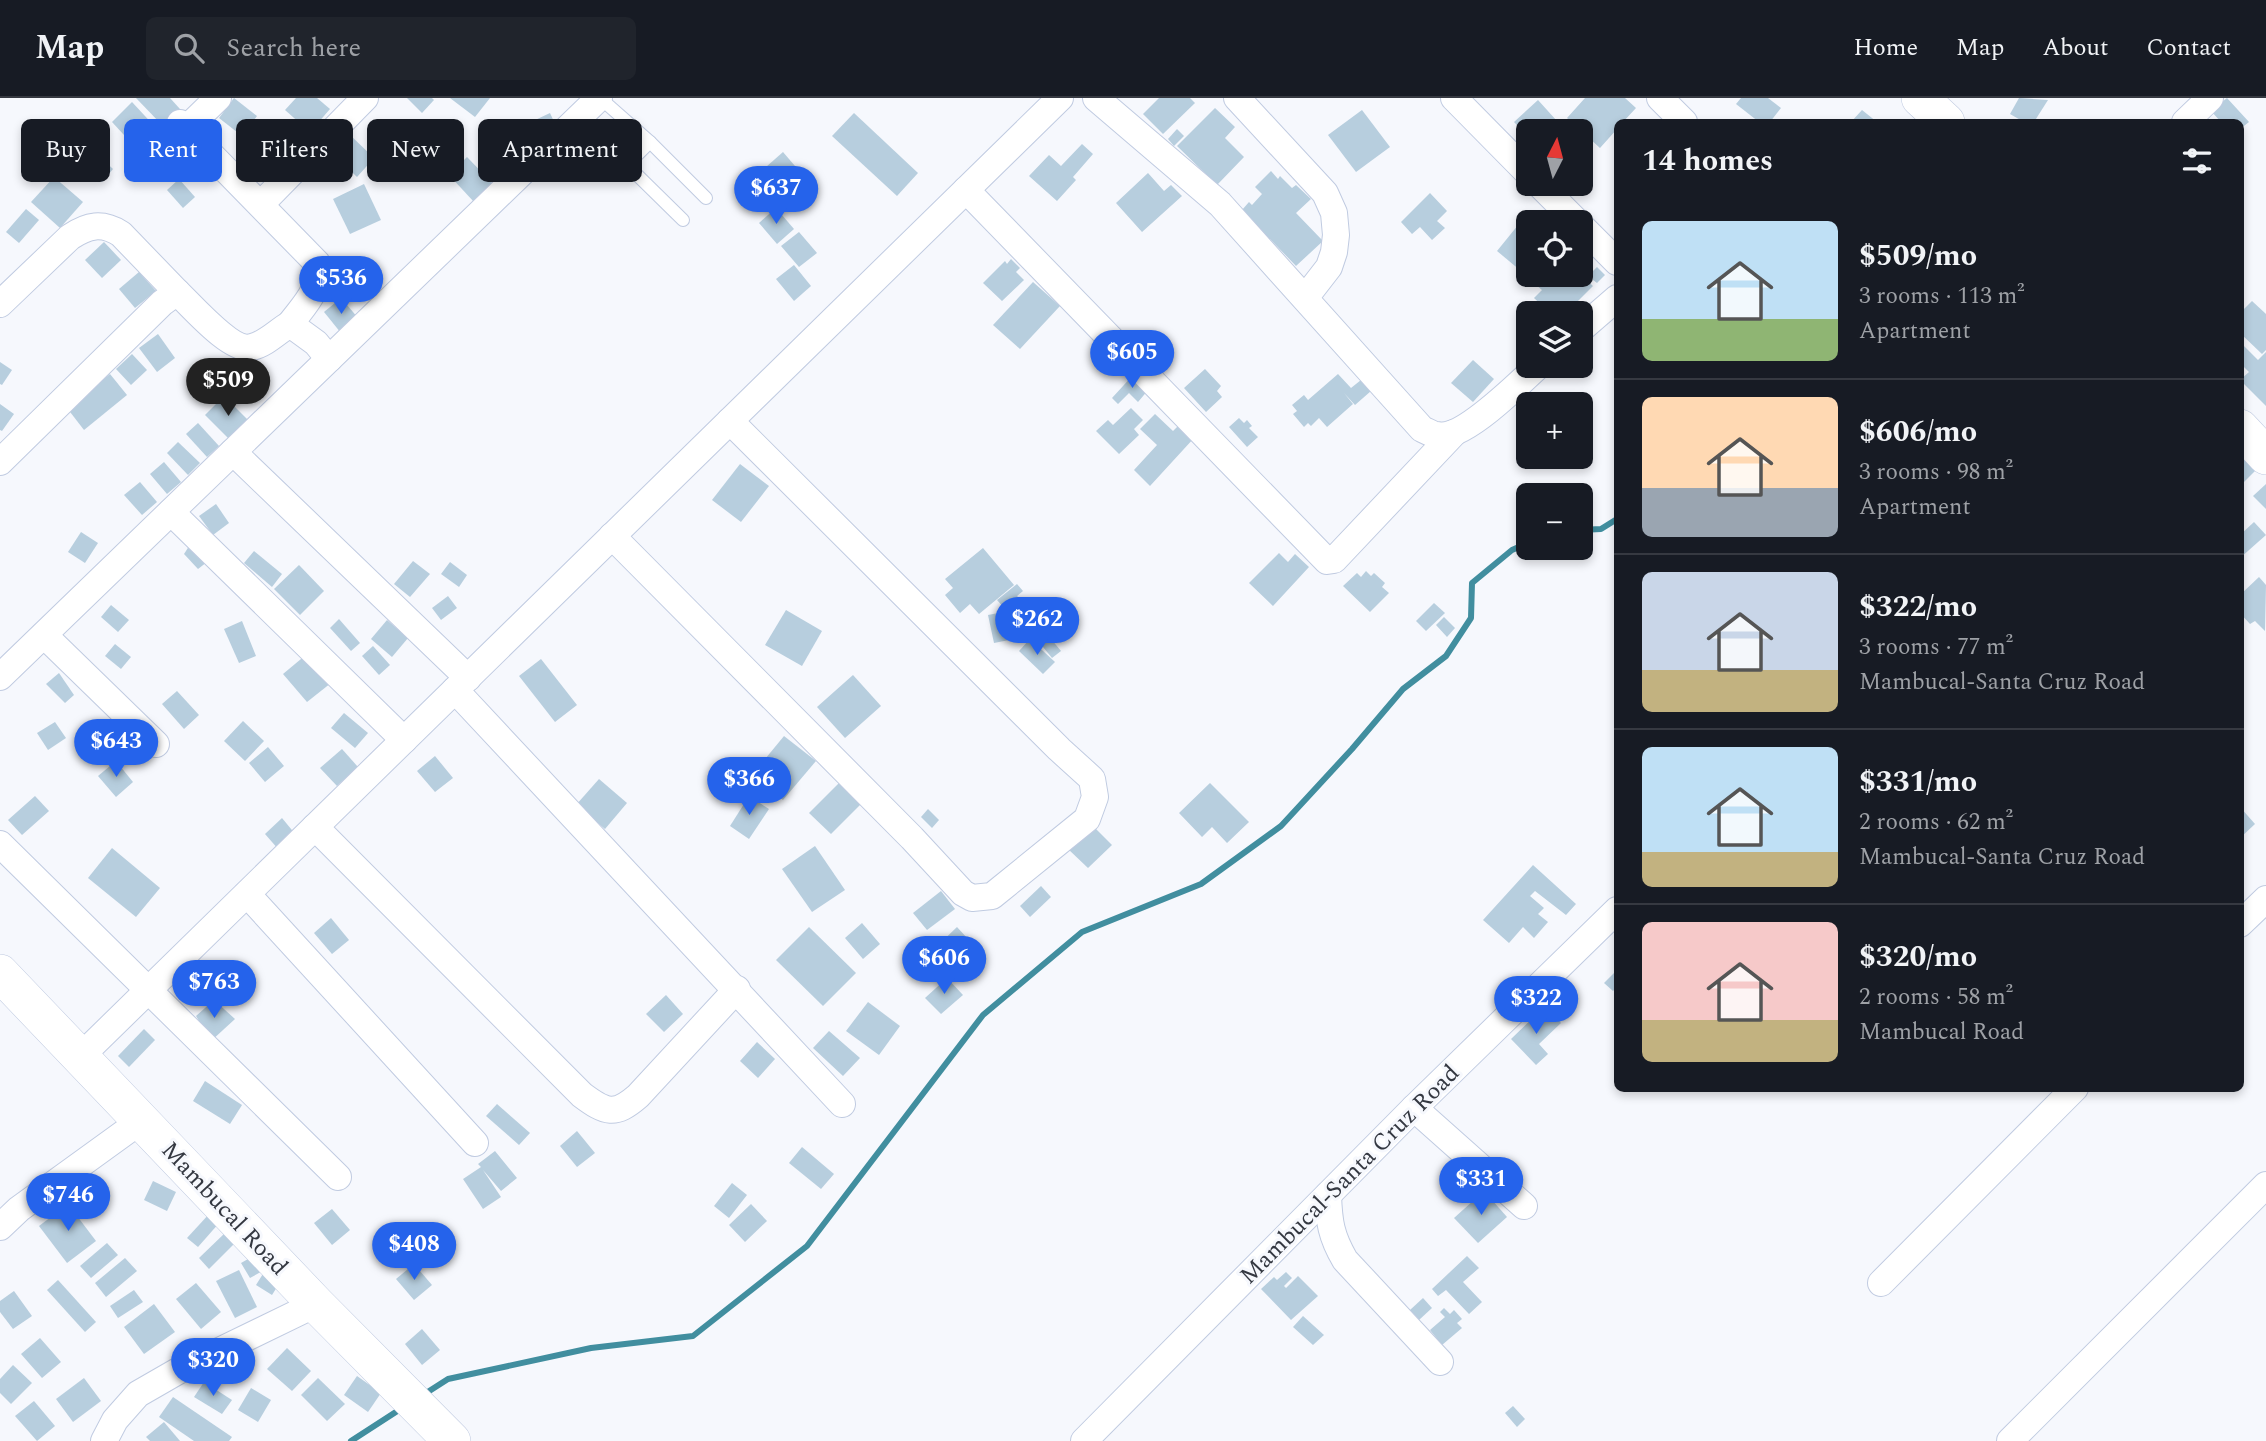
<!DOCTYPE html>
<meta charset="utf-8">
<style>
:root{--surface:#171b24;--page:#20242c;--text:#f1f3f6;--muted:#9ea1a6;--line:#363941;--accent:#2563eb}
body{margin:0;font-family:Spectral,serif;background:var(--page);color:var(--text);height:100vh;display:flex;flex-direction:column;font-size:26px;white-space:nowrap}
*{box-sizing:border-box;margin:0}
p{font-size:23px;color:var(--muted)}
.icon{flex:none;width:38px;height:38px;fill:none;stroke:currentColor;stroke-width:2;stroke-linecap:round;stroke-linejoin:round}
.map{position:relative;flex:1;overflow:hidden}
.drawer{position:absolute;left:1614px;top:21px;width:630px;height:973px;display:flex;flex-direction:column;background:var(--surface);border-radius:10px;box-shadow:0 4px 10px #0003}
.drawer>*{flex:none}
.hud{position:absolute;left:21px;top:21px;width:665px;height:63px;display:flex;gap:14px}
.needle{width:46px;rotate:6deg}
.fabs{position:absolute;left:1516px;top:21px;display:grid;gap:14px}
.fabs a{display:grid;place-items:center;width:77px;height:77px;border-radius:10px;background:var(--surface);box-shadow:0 4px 10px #0003;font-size:35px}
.price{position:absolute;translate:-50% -60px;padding:0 16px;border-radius:24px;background:var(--accent);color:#fff;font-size:23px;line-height:46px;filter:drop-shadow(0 2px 4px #0008)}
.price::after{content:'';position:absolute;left:50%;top:42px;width:21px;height:16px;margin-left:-10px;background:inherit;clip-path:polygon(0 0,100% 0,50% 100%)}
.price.active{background:#222;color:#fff}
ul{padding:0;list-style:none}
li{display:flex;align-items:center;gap:21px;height:175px;padding:0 28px}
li+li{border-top:2px solid var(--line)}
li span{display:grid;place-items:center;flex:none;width:196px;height:140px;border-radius:10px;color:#555}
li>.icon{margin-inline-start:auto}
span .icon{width:84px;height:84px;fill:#fffc;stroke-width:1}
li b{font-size:30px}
h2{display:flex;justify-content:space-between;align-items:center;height:84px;padding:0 28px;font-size:30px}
.chip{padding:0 24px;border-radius:10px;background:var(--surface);box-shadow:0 4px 10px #0003;font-size:24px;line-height:63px}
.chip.active{background:var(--accent);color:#fff}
header{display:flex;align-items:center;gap:42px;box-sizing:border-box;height:98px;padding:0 35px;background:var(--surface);border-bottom:2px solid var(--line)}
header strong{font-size:33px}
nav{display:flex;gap:38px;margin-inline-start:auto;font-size:24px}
.search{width:490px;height:63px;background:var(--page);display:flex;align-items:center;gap:18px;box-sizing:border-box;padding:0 24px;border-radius:10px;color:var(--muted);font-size:26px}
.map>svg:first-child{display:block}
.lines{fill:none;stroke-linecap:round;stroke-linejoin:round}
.stream{stroke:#418e9f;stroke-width:6}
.building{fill:#b7cede}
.lane-casing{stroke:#c0cbe1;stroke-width:14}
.street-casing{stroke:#c0cbe1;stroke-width:28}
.secondary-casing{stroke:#c0cbe1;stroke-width:38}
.lane{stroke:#fff;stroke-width:12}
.street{stroke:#fff;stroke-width:26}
.secondary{stroke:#fff;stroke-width:37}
.labels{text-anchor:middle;stroke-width:6;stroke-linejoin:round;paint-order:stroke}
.street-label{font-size:24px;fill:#343841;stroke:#f6f8fd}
</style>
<header>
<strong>Map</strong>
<div class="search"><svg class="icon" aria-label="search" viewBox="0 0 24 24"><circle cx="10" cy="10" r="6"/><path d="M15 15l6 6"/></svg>Search here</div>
<nav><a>Home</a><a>Map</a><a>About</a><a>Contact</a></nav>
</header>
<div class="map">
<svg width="2266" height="1343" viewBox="0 0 2266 1343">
<rect width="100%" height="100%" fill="#f6f8fd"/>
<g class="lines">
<g class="stream">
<path d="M1580,432L1601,431L1617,421"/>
<path d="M423,1297L448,1281L591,1250L693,1238L807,1148L983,917L1082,834L1201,786L1281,728L1352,651L1403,591L1446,558L1471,520L1472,485L1512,452L1528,445"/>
<path d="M351,1343L402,1310"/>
</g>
</g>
<g class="building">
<path d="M136,0H170L180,11L162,27Z"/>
<path d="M234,0L257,18L242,38L219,20Z"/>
<path d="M296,0H317L330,11L310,34L285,12Z"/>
<path d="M407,0H432L434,2L422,15Z"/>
<path d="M450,0H490L475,19Z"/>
<path d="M1159,0H1190L1195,5L1163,36L1143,16Z"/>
<path d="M1585,0H1625L1636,10L1623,24H1617V31L1600,50L1567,20Z"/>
<path d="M1741,0H1768L1781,10L1770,24H1759L1736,6Z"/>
<path d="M2019,0L2048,2L2034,24H2024L2010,16Z"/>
<path d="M2227,0L2249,24L2240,31V24H2221L2211,13Z"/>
<path d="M1538,2L1566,33H1528V39L1514,24Z"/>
<path d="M132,4L157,31L136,50L112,24Z"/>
<path d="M1215,10L1235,29L1225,40L1244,59L1217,87L1177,48Z"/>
<path d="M1362,12L1390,49L1356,74L1328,37Z"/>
<path d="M1862,12L1877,24H1851Z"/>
<path d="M550,15L556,28L537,36L531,24Z"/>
<path d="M854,15L918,75L897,98L832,38Z"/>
<path d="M431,21L453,46L428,68L406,42Z"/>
<path d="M1177,31L1184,38L1174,48L1168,41Z"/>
<path d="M505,35L526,61L511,74L489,48Z"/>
<path d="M349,36L374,60L357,79L332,55Z"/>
<path d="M1082,46L1093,56L1073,79L1076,82L1057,103L1029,78L1049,57L1061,68Z"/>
<path d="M91,50L113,71L102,84L79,64Z"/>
<path d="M783,54L801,75L756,113L739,93Z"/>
<path d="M467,59L493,86L474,104L449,77Z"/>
<path d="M1271,73L1278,81L1280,78L1292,90L1296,87L1311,101L1296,115L1323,143L1296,168L1270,141L1269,143L1242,112L1249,104L1252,107L1262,96L1255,89Z"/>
<path d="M1148,75L1164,93L1171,87L1182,98L1142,134L1116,105Z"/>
<path d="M54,79L83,104L60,130L31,104Z"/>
<path d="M179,81L195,99L183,110L167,92Z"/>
<path d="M364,86L381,122L350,136L333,101Z"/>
<path d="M1430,95L1447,113L1437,123L1445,130L1432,142L1420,129L1412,136L1401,124Z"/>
<path d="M776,110L794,131L777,146L759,125Z"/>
<path d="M26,111L39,122L19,145L6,134Z"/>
<path d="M1523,121L1528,124V165L1521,173L1497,153Z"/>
<path d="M799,134L817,155L799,169L781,148Z"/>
<path d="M104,144L121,162L102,180L85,162Z"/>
<path d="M1584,145L1594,155L1580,170V149Z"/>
<path d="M1011,161L1020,170L1016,174L1024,182L1002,203L983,185L1005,163L1007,166Z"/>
<path d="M794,167L811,188L794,203L776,181Z"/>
<path d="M1597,169L1605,177L1597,185L1588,178Z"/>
<path d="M139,174L156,193L135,210L119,191Z"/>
<path d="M1544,177H1581L1593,188L1566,215H1550L1534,200L1542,192L1535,186Z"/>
<path d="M1033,184L1060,208L1020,251L993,227Z"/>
<path d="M341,200L359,221L341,235L324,214Z"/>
<path d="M2252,203L2266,216V252L2262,256L2240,235V215Z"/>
<path d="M158,236L175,260L157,274L139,250Z"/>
<path d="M2243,247L2258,262L2266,254V308L2240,282L2249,274L2240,265V250Z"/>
<path d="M132,256L147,272L131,287L116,271Z"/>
<path d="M1473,262L1494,281L1473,304L1451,285Z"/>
<path d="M0,264L12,272L2,287L0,286Z"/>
<path d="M1205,271L1221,288L1217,293L1222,299L1206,314L1184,290Z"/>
<path d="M110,276L127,297L84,332L67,310Z"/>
<path d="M1134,276L1149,291L1138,304L1129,295L1118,306L1112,300Z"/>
<path d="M1338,276L1351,290L1361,282L1371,293L1355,307L1344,295L1353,306L1327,329L1319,320L1311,328L1308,325L1304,329L1293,316L1297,313L1292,307L1304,297L1308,302Z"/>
<path d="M224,298L250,324L231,343L205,317Z"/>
<path d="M0,306L14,316L2,333L0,332Z"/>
<path d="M1131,310L1143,322L1134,331L1139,337L1119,356L1096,333L1108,322L1113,327Z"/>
<path d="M1155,316L1173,333L1179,327L1194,340L1150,388L1134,372L1157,347L1140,331Z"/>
<path d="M1239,320L1244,325L1247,322L1252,328L1249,330L1258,339L1247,349L1229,329Z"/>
<path d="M198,325L219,348L207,359L186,336Z"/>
<path d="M178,344L200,365L188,377L167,355Z"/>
<path d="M2240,354L2257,371L2242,386L2240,384Z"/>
<path d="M164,364L181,384L167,396L150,376Z"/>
<path d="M740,366L769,388L741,424L712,402Z"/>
<path d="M140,384L157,404L142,417L124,397Z"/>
<path d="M2266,386V411L2253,398Z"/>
<path d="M216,406L229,425L213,437L199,418Z"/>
<path d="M2254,424L2266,437L2240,460V437Z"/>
<path d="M81,434L98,445L85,465L68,454Z"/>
<path d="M193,442L211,461L198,471L184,456Z"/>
<path d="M983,450L1014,487L979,516L970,506L960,515L945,497L953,490L945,481Z"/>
<path d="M254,453L282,476L272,489L244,465Z"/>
<path d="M1279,455L1288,464L1295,456L1309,469L1273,508L1249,485Z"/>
<path d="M413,463L430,476L410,499L394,486Z"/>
<path d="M450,464L467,477L459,489L441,476Z"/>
<path d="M299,467L324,493L300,517L274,491Z"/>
<path d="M1366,473L1371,478L1374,475L1385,485L1382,489L1389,495L1370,514L1343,488L1357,475L1361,479Z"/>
<path d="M2259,479L2266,487L2265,533L2255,523L2250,526L2240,515V497Z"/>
<path d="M1017,486L1023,493L1017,498L1019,500L1006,512L997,502Z"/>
<path d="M448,498L457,510L441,522L432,510Z"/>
<path d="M1434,505L1445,515L1426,533L1416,523Z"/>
<path d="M111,507L129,522L118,534L101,519Z"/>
<path d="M1023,510L1029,538L994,545L988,517Z"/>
<path d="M786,512L822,533L802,568L765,547Z"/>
<path d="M1444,519L1455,530L1447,539L1436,527Z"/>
<path d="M339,521L360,545L351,553L330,530Z"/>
<path d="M387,522L408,540L392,559L371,541Z"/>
<path d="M242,523L256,558L239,565L224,531Z"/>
<path d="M1042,530L1061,553L1052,560L1034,538Z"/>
<path d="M1030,541L1055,564L1043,576L1019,553Z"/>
<path d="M115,546L131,559L121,571L105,558Z"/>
<path d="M373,548L390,567L379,577L362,558Z"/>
<path d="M307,556L331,585L307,604L283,576Z"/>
<path d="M541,561L577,607L555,624L519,578Z"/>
<path d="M59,575L74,597L65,605L46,586Z"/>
<path d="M853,577L881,608L845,640L817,609Z"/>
<path d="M177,593L199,617L184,631L162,606Z"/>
<path d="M344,615L368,635L355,650L331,630Z"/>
<path d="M243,623L264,643L245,663L224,643Z"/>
<path d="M55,624L66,640L48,652L37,635Z"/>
<path d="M784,638L816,663L783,702L752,677Z"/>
<path d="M268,649L284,668L265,684L249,665Z"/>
<path d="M342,651L358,669L337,688L320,670Z"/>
<path d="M435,658L453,680L435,694L417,673Z"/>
<path d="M116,663L133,684L116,699L98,678Z"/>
<path d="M846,678L868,699L831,736L809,715Z"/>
<path d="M599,681L627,705L605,731L576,707Z"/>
<path d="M1210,685L1249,724L1227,745L1212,729L1202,739L1179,715Z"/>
<path d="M35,698L49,713L22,737L8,722Z"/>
<path d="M749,698L769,711L749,741L730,728Z"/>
<path d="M2240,709L2255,726L2240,740Z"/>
<path d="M928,711L939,722L932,730L921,719Z"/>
<path d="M282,720L296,737L279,752L265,736Z"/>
<path d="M1091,726L1112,747L1088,770L1067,750Z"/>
<path d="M815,748L845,792L812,814L782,771Z"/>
<path d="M112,750L160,790L136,819L88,780Z"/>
<path d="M1533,767L1576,806L1566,817L1535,793L1530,798L1544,810L1538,816L1548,824L1534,840L1523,829L1509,845L1483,822Z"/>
<path d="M1041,788L1051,799L1030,819L1020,808Z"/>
<path d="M941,793L955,811L927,832L913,815Z"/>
<path d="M331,820L349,842L332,856L314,835Z"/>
<path d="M862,825L880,846L863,861L845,840Z"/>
<path d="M809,829L856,875L823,908L776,862Z"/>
<path d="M957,829L968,841L943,864L937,858L932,862L928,857Z"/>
<path d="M1615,874L1617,877V889L1613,893L1604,885Z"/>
<path d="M947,880L963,897L941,916L925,900Z"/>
<path d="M666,897L683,916L664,934L646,916Z"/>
<path d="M214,902L235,921L211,943L196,918Z"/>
<path d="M868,904L900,928L879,957L846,933Z"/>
<path d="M1549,912L1561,925L1539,946L1548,956L1536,967L1511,941L1538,915L1542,919Z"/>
<path d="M144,931L155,942L129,969L118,958Z"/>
<path d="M829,933L860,960L843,978L813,950Z"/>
<path d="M757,944L775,961L758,980L740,963Z"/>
<path d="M205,983L242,1007L230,1026L193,1003Z"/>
<path d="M497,1006L530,1035L519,1047L486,1018Z"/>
<path d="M577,1033L595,1055L577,1069L560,1048Z"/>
<path d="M802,1049L834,1076L821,1091L789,1065Z"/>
<path d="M495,1053L517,1080L501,1093L483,1072L501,1099L483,1111L463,1081L481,1069L478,1066Z"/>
<path d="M153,1083L176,1094L167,1113L144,1102Z"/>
<path d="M732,1085L747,1097L729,1120L714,1108Z"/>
<path d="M1484,1093L1507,1119L1478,1145L1454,1120Z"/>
<path d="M68,1106L96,1143L67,1165L39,1128Z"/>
<path d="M751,1106L767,1123L745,1144L729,1127Z"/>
<path d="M332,1111L350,1132L332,1147L314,1125Z"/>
<path d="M210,1115L220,1124L198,1149L187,1140Z"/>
<path d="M226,1134L236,1144L209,1171L199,1160Z"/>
<path d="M107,1145L118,1157L91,1180L80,1168Z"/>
<path d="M257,1156L284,1178L272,1197L256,1187L266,1171L250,1180L241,1165Z"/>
<path d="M1467,1158L1479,1170L1463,1184L1482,1204L1469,1216L1446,1192L1438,1198L1432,1191Z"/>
<path d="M125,1160L137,1173L106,1199L95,1185Z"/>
<path d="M414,1166L432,1187L414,1202L396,1181Z"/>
<path d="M239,1172L257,1209L235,1220L216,1183Z"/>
<path d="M1286,1174L1292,1180L1284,1188L1286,1190L1298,1178L1318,1198L1291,1222L1261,1191L1274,1179L1277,1182Z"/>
<path d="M58,1182L96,1224L85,1234L47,1192Z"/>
<path d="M196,1185L221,1214L201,1231L176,1201Z"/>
<path d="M134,1192L143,1204L118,1220L110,1208Z"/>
<path d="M14,1193L32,1218L13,1231L0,1214V1203Z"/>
<path d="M1423,1200L1432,1210L1419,1222L1410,1212Z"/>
<path d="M154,1206L175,1234L144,1256L124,1229Z"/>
<path d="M1444,1210L1450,1216L1454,1212L1462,1221L1457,1225L1462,1230L1442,1247L1430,1232L1445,1219L1440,1214Z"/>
<path d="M1303,1218L1324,1237L1313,1247L1293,1229Z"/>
<path d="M422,1231L440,1252L422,1267L405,1246Z"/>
<path d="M40,1240L61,1264L42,1280L21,1256Z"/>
<path d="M287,1250L311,1273L292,1293L267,1271Z"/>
<path d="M13,1267L32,1285L11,1306L0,1295V1281Z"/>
<path d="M357,1278L381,1295L368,1314L344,1297Z"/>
<path d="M84,1280L101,1303L73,1324L56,1301Z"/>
<path d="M318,1280L345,1306L327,1323L301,1297Z"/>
<path d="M204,1284L232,1302L222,1316L194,1299Z"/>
<path d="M251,1290L271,1302L258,1324L238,1312Z"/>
<path d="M173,1299L232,1339L229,1343H194L159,1319Z"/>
<path d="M34,1303L55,1328L37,1343L15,1318Z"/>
<path d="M1513,1308L1525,1321L1517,1329L1505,1315Z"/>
<path d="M164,1324L180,1343H150L146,1339Z"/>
</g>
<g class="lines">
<g class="lane-casing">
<g id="lane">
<path d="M600,0L650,44L706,100"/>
<path d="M575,22L627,67L683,122"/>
<path d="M627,67L650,44"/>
</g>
</g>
<g class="street-casing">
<g id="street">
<path d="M1096,0L1220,106L1422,331C1427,333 1433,337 1437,337C1463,343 1519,285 1538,268"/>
<path d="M1237,0L1325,95L1334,115L1336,137L1334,154L1329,169L1305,200"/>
<path d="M1454,0L1528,75"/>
<path d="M1660,0L1684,24"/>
<path d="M2185,24L2210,0"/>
<path d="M180,25L317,165C322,191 305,206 290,226"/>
<path d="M186,31L218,0"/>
<path d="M1539,86L1577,124"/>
<path d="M966,92L1327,463L1334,462L1454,335"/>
<path d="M261,106L365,0"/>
<path d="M1580,127L1617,164"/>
<path d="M0,206L70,139C88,127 102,124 121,136L177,194"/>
<path d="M1580,232L1617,200"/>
<path d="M233,354L468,580"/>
<path d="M0,364L162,205L177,194C192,208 232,255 252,249C266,246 278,233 290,226L316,245L329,261"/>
<path d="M171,414L404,642"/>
<path d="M612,438L912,740L963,795L972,800L992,798L1087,721L1095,699L1092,681L1059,651L730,323"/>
<path d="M44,537L156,646"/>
<path d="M0,579L599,0"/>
<path d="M455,592L842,1006"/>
<path d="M315,729L582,997C606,1015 615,1018 638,998L737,891"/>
<path d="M0,746L338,1079"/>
<path d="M247,796L475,1045"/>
<path d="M2240,826L2266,801"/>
<path d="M81,958L1060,0"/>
<path d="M1414,1010L1524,1108"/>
<path d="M1328,1097C1329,1124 1331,1138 1345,1162L1440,1264"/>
<path d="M0,1129L19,1111L142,1022"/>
<path d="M1881,1185L2075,990"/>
<path d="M104,1343L115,1322L138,1296L178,1273L316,1206"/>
<path d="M1084,1343L1414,1010L1617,812"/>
<path d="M2010,1343L2266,1087"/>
</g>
</g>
<g class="secondary-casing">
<g id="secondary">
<path d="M1920,0L1946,24"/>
<path d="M2240,330L2266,358"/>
<path d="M0,875L316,1206L452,1343"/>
</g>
</g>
<use href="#lane" class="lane"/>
<use href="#street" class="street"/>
<use href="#secondary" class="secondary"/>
</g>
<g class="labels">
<g class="street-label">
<text transform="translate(1349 1076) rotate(-45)" y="8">Mambucal-Santa Cruz Road</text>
<text transform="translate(225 1110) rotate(47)" y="8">Mambucal Road</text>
</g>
</g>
</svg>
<div class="fabs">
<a><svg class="needle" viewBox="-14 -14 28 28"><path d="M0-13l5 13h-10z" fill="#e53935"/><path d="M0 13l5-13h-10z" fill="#9ea1a6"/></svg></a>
<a><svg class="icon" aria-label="locate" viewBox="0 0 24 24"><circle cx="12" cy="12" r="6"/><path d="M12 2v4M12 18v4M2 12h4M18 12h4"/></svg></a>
<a><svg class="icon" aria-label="layers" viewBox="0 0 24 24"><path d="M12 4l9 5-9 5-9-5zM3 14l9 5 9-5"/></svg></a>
<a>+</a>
<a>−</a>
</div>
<b class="price" style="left:776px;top:128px">$637</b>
<b class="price" style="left:341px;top:218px">$536</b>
<b class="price" style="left:1132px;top:292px">$605</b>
<b class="price active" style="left:228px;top:320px">$509</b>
<b class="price" style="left:1037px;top:559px">$262</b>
<b class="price" style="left:116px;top:681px">$643</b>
<b class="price" style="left:749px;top:719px">$366</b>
<b class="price" style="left:944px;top:898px">$606</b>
<b class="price" style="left:214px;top:922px">$763</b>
<b class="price" style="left:1536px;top:938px">$322</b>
<b class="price" style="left:1481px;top:1119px">$331</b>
<b class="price" style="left:68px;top:1135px">$746</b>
<b class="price" style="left:414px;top:1184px">$408</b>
<b class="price" style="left:213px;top:1300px">$320</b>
<div class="hud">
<a class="chip">Buy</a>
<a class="chip active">Rent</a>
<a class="chip">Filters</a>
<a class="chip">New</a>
<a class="chip">Apartment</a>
</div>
<section class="drawer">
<h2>14 homes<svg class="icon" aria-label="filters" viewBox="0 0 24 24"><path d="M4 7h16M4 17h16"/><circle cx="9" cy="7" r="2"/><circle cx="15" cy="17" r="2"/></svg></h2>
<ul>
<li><span style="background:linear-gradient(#bfe0f5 70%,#8fb573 0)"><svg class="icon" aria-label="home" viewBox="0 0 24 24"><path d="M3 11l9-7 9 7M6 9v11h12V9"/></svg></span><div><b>$509/mo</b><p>3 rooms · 113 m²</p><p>Apartment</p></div></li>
<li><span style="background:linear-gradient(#ffd9b3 65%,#9aa5b1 0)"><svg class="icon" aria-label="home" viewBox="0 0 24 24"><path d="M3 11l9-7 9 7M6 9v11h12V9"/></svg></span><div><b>$606/mo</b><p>3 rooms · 98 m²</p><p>Apartment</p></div></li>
<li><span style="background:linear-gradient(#c9d6e8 70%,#c2b280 0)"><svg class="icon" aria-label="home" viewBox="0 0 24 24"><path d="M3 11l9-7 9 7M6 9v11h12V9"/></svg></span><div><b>$322/mo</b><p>3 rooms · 77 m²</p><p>Mambucal-Santa Cruz Road</p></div></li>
<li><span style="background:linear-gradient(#bfe0f5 75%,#c2b280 0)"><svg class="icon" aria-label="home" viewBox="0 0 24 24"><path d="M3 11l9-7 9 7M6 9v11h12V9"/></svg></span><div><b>$331/mo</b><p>2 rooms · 62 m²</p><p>Mambucal-Santa Cruz Road</p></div></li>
<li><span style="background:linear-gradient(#f6c9c9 70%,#c2b280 0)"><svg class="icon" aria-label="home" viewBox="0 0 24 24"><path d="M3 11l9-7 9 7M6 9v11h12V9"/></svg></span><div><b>$320/mo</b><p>2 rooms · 58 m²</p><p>Mambucal Road</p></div></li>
</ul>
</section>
</div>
